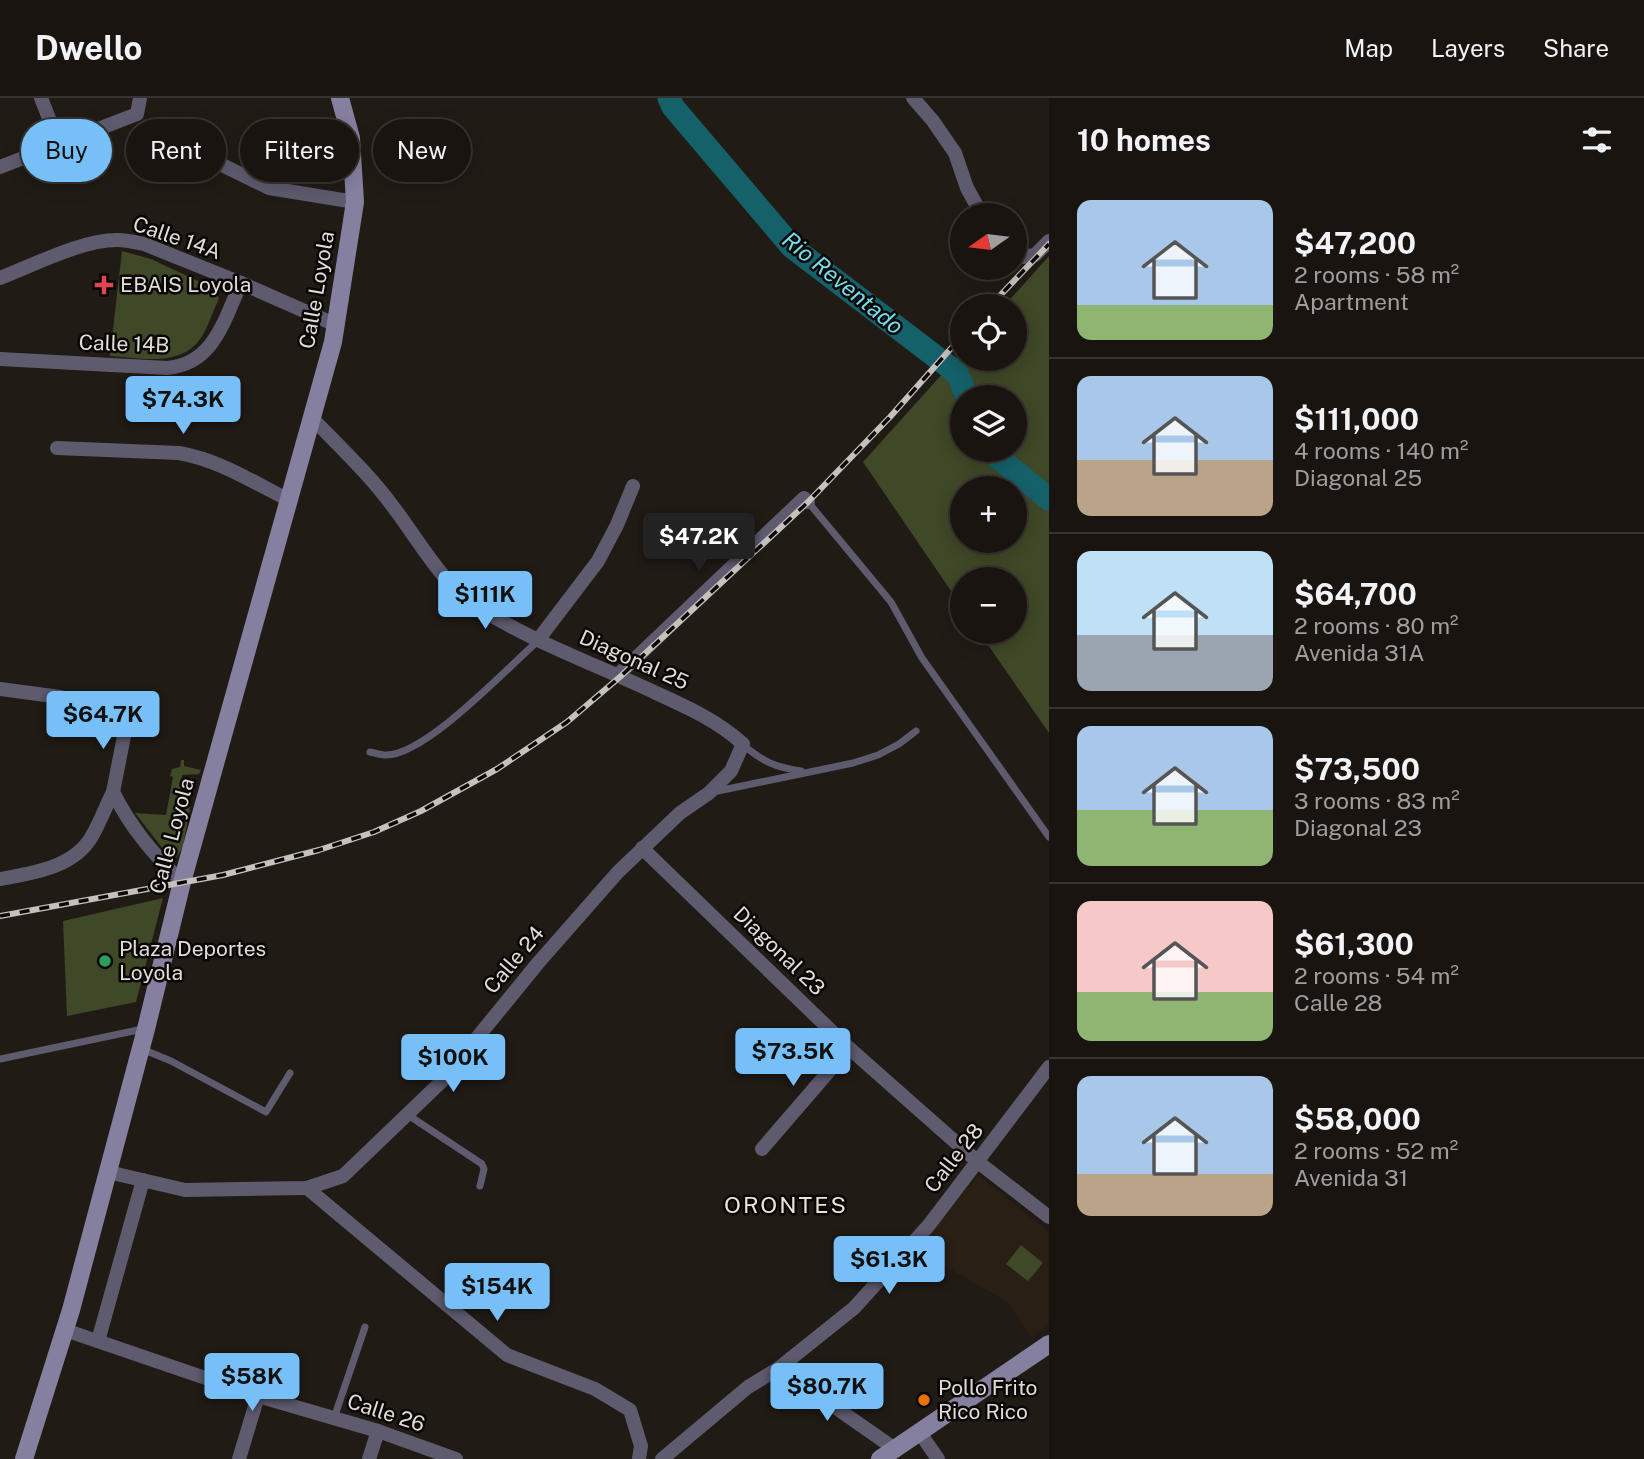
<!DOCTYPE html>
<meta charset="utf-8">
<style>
:root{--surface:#191410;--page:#221d19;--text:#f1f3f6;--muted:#9f9e9f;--line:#373330;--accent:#77c0f7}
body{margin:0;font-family:"Public Sans",sans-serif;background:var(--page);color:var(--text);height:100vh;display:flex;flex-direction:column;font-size:26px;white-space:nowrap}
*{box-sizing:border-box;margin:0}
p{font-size:23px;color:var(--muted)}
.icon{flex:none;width:38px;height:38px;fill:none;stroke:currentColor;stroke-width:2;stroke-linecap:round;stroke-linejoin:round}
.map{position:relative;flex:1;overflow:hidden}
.panel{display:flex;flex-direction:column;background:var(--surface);width:595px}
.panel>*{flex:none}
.hud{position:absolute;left:21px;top:21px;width:665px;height:63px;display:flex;gap:14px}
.needle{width:46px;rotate:256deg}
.tools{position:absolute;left:950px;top:105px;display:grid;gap:14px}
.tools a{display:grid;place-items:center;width:77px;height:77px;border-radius:50%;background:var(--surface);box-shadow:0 4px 18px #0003,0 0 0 2px var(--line);font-size:35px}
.price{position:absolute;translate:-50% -60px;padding:0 16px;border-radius:7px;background:var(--accent);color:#111;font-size:23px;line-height:46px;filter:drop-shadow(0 2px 4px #0008)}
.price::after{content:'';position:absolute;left:50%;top:42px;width:21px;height:16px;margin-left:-10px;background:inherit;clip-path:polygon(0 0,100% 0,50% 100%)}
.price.on{background:#222;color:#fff}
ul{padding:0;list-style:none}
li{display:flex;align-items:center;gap:21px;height:175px;padding:0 28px}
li+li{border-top:2px solid var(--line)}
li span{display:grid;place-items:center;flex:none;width:196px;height:140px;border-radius:14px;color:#555}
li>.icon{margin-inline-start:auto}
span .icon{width:84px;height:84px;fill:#fffc;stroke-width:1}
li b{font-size:30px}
h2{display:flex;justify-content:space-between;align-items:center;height:84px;padding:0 28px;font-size:30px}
.chip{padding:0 24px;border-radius:32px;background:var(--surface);box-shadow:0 4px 18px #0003,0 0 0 2px var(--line);font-size:24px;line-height:63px}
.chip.on{background:var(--accent);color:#111}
header{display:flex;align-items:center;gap:42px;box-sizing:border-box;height:98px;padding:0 35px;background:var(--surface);border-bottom:2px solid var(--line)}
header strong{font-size:33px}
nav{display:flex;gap:38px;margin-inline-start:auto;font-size:24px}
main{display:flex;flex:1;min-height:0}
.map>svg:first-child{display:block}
.built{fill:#2a1f14}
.green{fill:#3f4827;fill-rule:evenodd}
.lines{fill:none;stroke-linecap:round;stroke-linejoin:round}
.river{stroke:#15616a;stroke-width:23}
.lane{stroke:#5f5b6f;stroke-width:7}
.street{stroke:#5f5b6f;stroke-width:14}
.secondary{stroke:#8580a0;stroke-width:18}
.rail-casing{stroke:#c5c1bd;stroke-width:6}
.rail{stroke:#090605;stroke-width:3.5;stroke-dasharray:10;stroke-linecap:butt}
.health-dot{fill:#e0444e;stroke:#090605;stroke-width:2.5}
.leisure-dot{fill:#2e9e5b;stroke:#090605;stroke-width:2.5}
.food-dot{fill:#e8710a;stroke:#090605;stroke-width:2.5}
.labels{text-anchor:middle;stroke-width:5;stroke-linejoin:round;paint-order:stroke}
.street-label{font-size:21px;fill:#e0dcd8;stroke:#090605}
.poi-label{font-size:21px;fill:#e0dcd8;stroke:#090605;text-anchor:start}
.water-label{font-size:23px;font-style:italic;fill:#72ddeb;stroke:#090605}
.neighbourhood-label{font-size:23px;letter-spacing:2px;fill:#eae1d8;stroke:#090605}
</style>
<header>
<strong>Dwello</strong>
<nav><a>Map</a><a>Layers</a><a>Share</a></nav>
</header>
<main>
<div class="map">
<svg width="1049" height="1361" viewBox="0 0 1049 1361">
<rect width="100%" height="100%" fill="#211b15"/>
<path class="built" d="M978,1077L1049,1134V1227L1031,1239L1009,1205L945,1168L939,1176L912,1158Z"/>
<g class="green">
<path d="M122,153L151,161L215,191L219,201C212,214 207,235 196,246C176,268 136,260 110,258Z"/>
<path d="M1049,158V635L979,534H1015V481H962V509L863,364L962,254V261H1015V208H1004ZM962,299H1015V352H962ZM1015,390V443H962V390Z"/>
<path d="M181,662H184V668L201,672L199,676L182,677L179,707L190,709L183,749L176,760L167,756L135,715L166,717L173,679L170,678L172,671L180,669Z"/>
<path d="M163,800L136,904L67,918L63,823Z"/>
<path d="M1021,1147L1043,1165L1028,1183L1006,1166Z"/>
</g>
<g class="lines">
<g class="river">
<path d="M669,0L673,9L792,149L957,275L967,299"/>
<path d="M989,352L1049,401"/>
</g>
<g class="lane">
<path d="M808,404L891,504L922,560L1049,739"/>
<path d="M743,647C764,664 774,669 801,673"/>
<path d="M370,654C375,655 381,657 386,657C426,657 506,571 538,543"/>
<path d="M713,694L853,665L878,657L899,646L916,633"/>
<path d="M142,951L171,963L266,1014L290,975"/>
<path d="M0,961L143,931"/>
<path d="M408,1017L482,1066L484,1071L480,1088"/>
<path d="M334,1320L365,1229"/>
</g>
<g class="street">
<path d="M41,0L59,46"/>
<path d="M913,0L933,23L955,55L967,90L982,117"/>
<path d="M155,34L269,90L355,104"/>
<path d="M0,69L137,16L140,0"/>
<path d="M1015,154L1023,159L1035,157L1049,143"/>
<path d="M0,180C34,167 81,142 117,142C126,142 135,144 144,146L241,185L336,227"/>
<path d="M0,261L167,270C214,266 224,222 241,185"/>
<path d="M57,350L179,355C219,362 253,384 289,402"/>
<path d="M538,542L598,463L617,427L633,388"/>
<path d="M619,576L804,400L808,404"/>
<path d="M0,591L60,599L128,618L113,694"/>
<path d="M642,750L849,950L978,1064L1049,1119"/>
<path d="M0,781C32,775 74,770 92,738C100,724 106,708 113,694C131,730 153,756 182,784"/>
<path d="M762,1051L849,950"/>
<path d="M108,1074L185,1092L307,1090L343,1078L441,984L538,865L618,774L680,715L709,695L731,673L743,646C718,623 687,609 656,595C597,567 535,545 479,510C442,486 420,444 394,410C370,377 340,349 312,320"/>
<path d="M307,1090L507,1257L595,1291L630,1312L641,1348L639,1361"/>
<path d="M65,1232L258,1298L378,1333L456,1361"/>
<path d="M98,1243L143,1082"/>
<path d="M779,1270L895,1351"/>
<path d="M920,1335L938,1361"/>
<path d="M239,1361L258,1298"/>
<path d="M369,1361L378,1333"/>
<path d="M662,1361L748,1289L779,1270L854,1210L929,1127L1049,969"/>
</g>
<g class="secondary">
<path d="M24,1361L71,1212L146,931L182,784L333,244L355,104L351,40L340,0"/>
<path d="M880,1361L1049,1246"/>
</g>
<g class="rail-casing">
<g id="rail">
<path d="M990,208L1049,146"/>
<path d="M0,818L223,777L319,752L374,734L421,713L497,671L567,624L621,578L808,404L890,319L962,238"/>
</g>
</g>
<use href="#rail" class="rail"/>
</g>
<path class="health-dot" d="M100.5 176.5h7v7h7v7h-7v7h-7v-7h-7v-7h7z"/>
<circle class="leisure-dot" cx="105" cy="863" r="7"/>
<circle class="food-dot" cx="924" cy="1302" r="7"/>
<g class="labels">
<g class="street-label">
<text transform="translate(177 140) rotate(19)" y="7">Calle 14A</text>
<text transform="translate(317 192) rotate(-80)" y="7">Calle Loyola</text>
<text transform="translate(124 246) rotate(2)" y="7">Calle 14B</text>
<text transform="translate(634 562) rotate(24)" y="7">Diagonal 25</text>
<text transform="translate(172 738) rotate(-75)" y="7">Calle Loyola</text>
<text transform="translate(779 853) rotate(44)" y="7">Diagonal 23</text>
<text transform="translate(514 862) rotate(-50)" y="7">Calle 24</text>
<text transform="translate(954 1060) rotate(-52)" y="7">Calle 28</text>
<text transform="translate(386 1315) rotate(18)" y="7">Calle 26</text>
</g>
<g class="poi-label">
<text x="120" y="194">EBAIS Loyola</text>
<text x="119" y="858">Plaza Deportes<tspan x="119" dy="24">Loyola</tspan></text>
<text x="938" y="1297">Pollo Frito<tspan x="938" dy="24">Rico Rico</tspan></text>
</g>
<g class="water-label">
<text transform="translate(843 185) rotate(39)" y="8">Rio Reventado</text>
</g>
<g class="neighbourhood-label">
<text x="786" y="1115">ORONTES</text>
</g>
</g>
</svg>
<div class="tools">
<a><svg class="needle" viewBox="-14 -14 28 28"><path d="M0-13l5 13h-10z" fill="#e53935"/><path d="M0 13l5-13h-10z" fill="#9f9e9f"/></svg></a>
<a><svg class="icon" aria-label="locate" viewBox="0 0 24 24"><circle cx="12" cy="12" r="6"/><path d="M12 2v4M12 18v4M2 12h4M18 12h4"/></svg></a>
<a><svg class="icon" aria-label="layers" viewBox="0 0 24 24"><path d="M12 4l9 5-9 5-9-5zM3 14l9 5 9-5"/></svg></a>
<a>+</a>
<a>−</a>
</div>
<b class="price" style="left:183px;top:338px">$74.3K</b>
<b class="price on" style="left:699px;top:475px">$47.2K</b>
<b class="price" style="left:485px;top:533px">$111K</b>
<b class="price" style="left:103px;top:653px">$64.7K</b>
<b class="price" style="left:793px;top:990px">$73.5K</b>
<b class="price" style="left:453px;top:996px">$100K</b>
<b class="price" style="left:889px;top:1198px">$61.3K</b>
<b class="price" style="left:497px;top:1225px">$154K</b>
<b class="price" style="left:252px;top:1315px">$58K</b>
<b class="price" style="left:827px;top:1325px">$80.7K</b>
<div class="hud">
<a class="chip on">Buy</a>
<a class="chip">Rent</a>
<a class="chip">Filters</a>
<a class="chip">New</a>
</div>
</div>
<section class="panel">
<h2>10 homes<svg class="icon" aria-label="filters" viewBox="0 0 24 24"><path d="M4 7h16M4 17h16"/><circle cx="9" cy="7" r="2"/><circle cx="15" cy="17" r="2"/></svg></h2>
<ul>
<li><span style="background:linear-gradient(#a9c7e8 75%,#8fb573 0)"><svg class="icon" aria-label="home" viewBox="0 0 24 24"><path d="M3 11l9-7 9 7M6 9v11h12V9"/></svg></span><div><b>$47,200</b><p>2 rooms · 58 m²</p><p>Apartment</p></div></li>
<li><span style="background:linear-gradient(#a9c7e8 60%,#b9a48a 0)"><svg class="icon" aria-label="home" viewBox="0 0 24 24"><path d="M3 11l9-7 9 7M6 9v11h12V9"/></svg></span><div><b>$111,000</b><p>4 rooms · 140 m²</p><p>Diagonal 25</p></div></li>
<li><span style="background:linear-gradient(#bfe0f5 60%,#9aa5b1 0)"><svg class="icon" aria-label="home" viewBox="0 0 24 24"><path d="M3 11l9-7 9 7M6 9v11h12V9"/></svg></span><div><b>$64,700</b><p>2 rooms · 80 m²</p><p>Avenida 31A</p></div></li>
<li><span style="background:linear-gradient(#a9c7e8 60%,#8fb573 0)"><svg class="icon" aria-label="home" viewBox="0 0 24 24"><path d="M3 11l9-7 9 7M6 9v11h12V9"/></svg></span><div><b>$73,500</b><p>3 rooms · 83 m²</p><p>Diagonal 23</p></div></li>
<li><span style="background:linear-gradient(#f6c9c9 65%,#8fb573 0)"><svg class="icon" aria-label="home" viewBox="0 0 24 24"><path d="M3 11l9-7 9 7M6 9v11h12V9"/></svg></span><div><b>$61,300</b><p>2 rooms · 54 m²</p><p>Calle 28</p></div></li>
<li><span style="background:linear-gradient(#a9c7e8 70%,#b9a48a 0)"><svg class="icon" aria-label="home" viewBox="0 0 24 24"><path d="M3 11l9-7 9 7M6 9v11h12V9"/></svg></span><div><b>$58,000</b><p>2 rooms · 52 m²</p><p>Avenida 31</p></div></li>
</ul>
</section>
</main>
